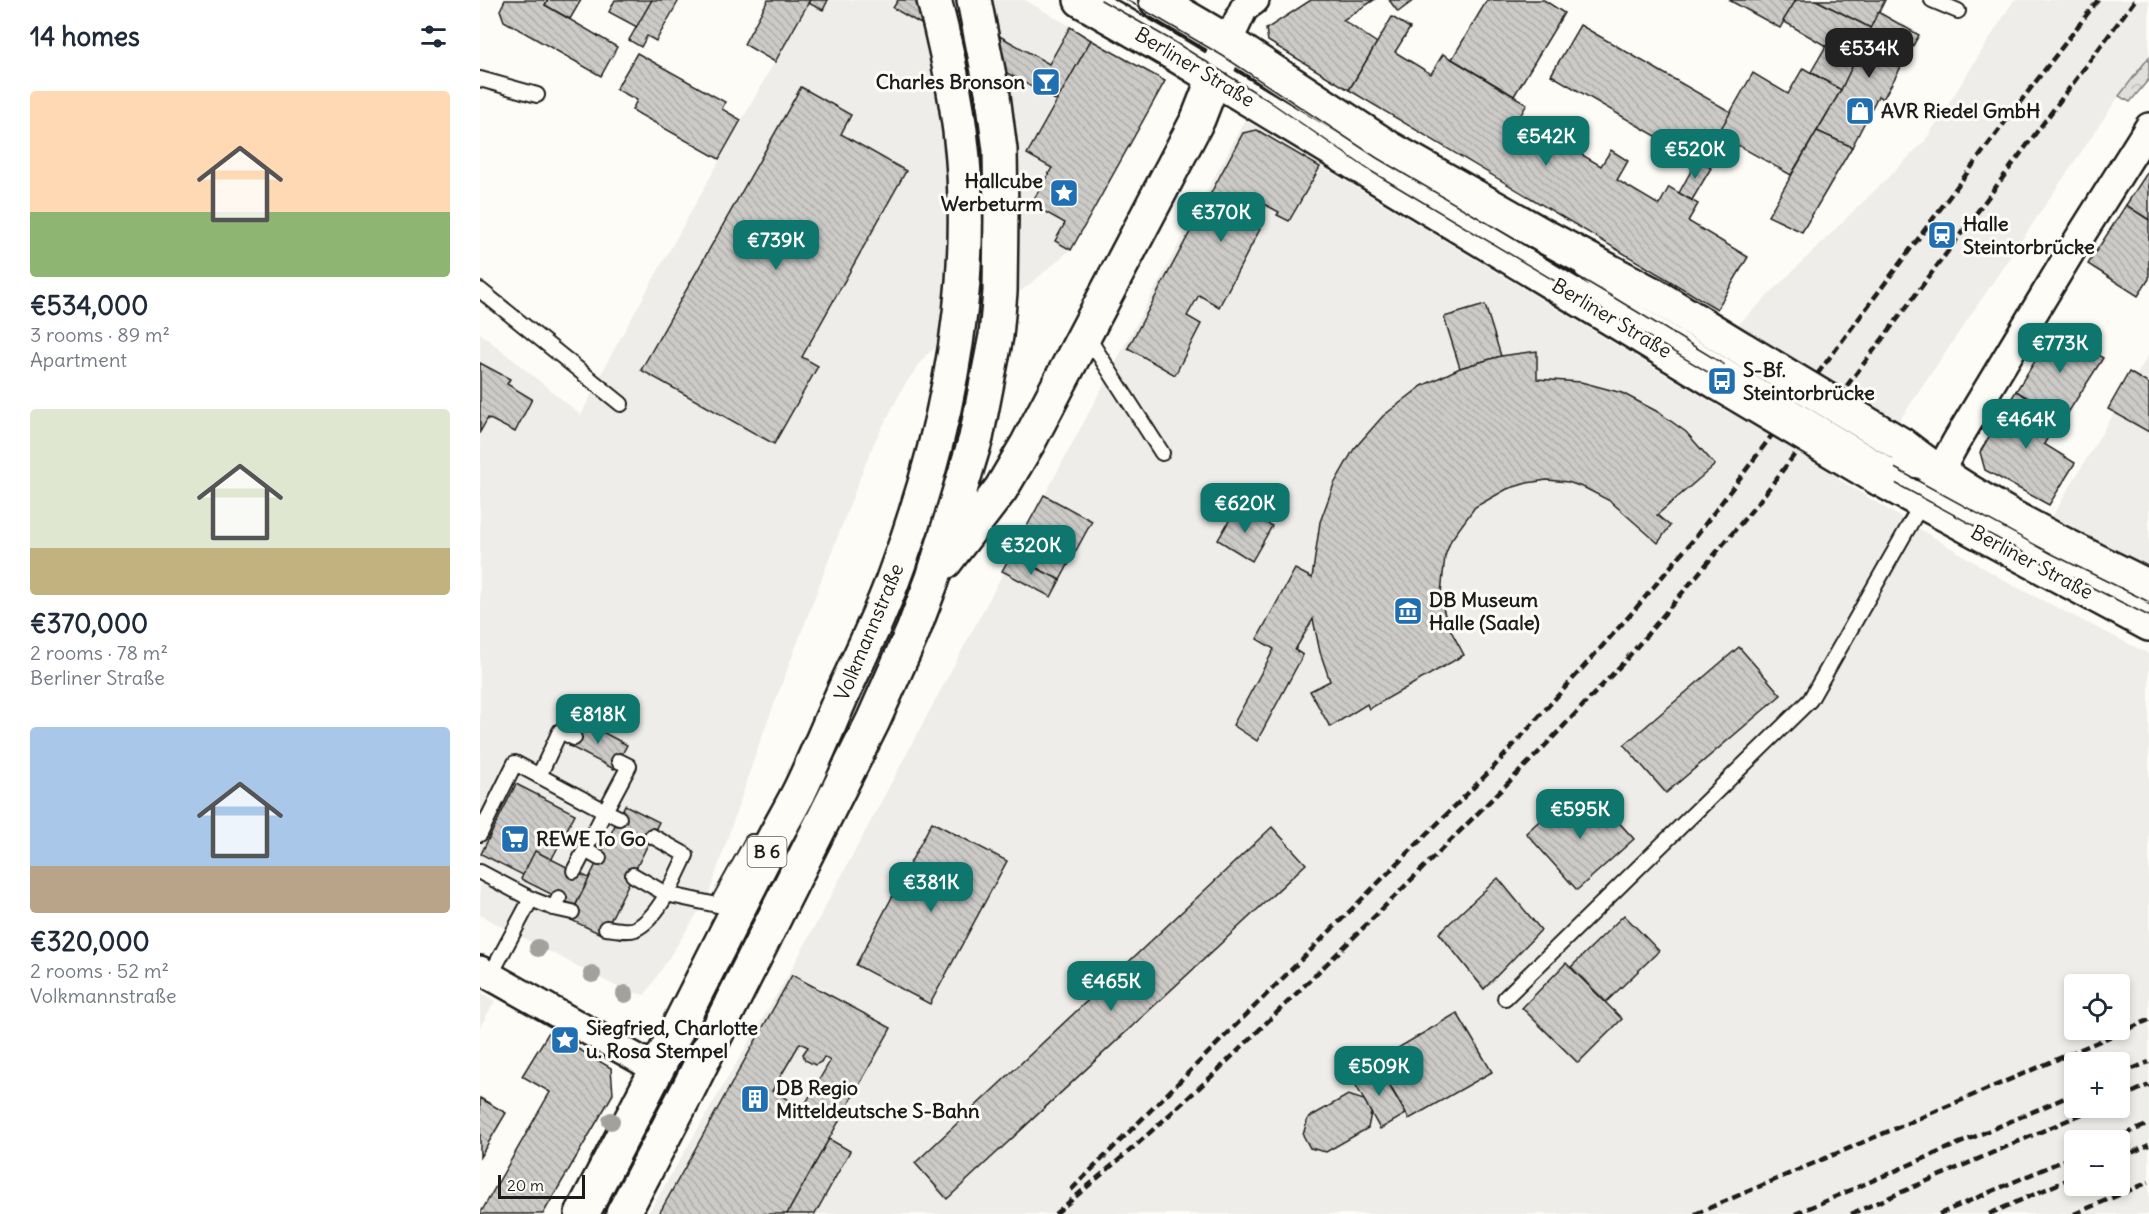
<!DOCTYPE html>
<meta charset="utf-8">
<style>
:root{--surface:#fff;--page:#f6f6f7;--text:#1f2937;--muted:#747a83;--accent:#0f766e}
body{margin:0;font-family:Delius,sans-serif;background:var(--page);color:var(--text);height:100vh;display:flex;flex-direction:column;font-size:22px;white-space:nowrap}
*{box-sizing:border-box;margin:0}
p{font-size:20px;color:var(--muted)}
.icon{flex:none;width:33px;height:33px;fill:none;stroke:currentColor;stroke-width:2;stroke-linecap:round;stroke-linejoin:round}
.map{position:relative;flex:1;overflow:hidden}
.side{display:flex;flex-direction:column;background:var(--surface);width:480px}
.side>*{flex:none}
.tools{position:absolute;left:1584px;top:974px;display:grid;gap:12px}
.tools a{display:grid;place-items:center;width:66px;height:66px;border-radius:6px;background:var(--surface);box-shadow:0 3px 9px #0003;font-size:30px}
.scale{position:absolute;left:18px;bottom:15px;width:87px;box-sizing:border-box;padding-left:6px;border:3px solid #1c1c1c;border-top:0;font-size:16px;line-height:21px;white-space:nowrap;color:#1c1c1c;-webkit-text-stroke:4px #fdfcf7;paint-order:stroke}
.price{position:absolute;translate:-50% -51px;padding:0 14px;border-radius:12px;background:var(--accent);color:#fff;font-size:20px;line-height:39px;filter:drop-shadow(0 2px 3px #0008)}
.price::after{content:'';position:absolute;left:50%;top:36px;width:18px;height:14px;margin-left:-9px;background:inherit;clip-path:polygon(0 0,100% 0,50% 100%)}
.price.selected{background:#222;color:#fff}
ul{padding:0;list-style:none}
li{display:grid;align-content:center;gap:12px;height:318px;padding:0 30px}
li span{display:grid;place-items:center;height:186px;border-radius:6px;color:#555}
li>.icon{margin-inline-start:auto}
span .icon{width:108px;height:108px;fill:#fffc;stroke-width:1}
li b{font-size:26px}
h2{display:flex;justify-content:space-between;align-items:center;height:72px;padding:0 30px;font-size:26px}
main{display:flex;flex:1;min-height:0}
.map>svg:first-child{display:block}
.built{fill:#eeede9;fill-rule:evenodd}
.park{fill:url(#park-crowns);stroke:#7e7e7c;stroke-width:1.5}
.building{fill:url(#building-back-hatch);stroke:#1c1c1c;stroke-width:1.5;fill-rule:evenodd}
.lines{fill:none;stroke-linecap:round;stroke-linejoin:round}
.service-casing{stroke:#1c1c1c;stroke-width:18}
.minor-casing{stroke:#1c1c1c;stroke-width:32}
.tertiary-casing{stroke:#1c1c1c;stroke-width:38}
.primary-casing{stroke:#1c1c1c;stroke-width:38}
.service{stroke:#fdfcf7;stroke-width:14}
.minor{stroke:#fdfcf7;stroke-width:27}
.tertiary{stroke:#fdfcf7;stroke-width:33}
.primary{stroke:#fdfcf7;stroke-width:33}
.tram{stroke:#1c1c1c;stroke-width:1.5}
.rail{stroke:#1c1c1c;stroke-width:4.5;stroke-dasharray:9 4.5;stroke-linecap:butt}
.service-bridge-casing{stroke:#1c1c1c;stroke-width:18;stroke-linecap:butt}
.tertiary-bridge-casing{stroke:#1c1c1c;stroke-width:38;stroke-linecap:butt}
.service-bridge{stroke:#fdfcf7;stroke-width:14}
.tertiary-bridge{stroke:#fdfcf7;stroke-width:33}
.tree{fill:#a2a19e}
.labels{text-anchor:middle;stroke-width:6;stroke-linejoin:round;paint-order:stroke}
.shield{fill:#fdfcf7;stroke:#605f5e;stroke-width:1.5}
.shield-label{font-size:18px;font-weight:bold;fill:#1c1c1c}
.street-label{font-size:20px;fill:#1c1c1c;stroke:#fdfcf7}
.poi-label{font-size:20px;font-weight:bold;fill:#1c1c1c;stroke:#fdfcf7;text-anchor:start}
</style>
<main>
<section class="side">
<h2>14 homes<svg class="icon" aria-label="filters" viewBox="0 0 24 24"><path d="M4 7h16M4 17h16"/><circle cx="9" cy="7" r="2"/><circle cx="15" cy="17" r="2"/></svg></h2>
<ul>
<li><span style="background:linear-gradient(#ffd9b3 65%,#8fb573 0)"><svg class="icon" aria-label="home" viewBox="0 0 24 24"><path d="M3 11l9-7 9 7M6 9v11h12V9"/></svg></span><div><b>€534,000</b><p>3 rooms · 89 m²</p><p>Apartment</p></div></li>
<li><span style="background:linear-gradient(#dfe7d0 75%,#c2b280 0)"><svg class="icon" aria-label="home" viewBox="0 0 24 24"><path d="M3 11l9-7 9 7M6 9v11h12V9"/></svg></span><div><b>€370,000</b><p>2 rooms · 78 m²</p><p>Berliner Straße</p></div></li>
<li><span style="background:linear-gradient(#a9c7e8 75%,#b9a48a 0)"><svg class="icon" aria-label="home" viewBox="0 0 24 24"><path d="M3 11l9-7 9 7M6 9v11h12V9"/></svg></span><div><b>€320,000</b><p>2 rooms · 52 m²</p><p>Volkmannstraße</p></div></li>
</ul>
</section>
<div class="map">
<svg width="1669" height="1214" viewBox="0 0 1669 1214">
<defs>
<pattern id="park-crowns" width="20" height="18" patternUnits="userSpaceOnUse" patternTransform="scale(1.5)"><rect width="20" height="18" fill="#e0dfdb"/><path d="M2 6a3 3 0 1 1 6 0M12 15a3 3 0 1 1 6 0" fill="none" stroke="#c0bfbb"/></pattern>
<pattern id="building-back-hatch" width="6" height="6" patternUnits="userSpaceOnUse" patternTransform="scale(1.5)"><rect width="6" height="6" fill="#cccbc8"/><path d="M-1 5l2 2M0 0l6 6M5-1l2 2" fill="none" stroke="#afaeab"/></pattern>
</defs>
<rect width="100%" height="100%" fill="#fdfcf7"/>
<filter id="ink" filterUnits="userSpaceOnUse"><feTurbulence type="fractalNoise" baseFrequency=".0167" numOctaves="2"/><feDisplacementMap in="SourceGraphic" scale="12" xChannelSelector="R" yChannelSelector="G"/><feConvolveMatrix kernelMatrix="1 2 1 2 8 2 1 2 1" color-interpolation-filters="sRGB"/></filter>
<g filter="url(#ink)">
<g class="built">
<path d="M329,0H545L685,81L590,250L548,286L447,354L425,384L395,441L383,470L279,744L228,897L165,995L143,990L0,915V333L101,415L130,357Z"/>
<path d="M1534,0H1669V57L1639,96L1419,421L1405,414L1358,479L1530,584L1669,654V1214H168L314,965L765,120L1249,413L1296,348L1259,324L1445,141ZM1594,984H1640V1029H1594ZM1594,1062H1640V1107H1594ZM1594,1140H1640V1185H1594Z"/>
<path d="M1669,354V584L1563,532Z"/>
<path d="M0,992L15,1001L0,1027Z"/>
</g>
<path class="park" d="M1669,57V79L1650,102L1639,96Z"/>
<g class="building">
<path d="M25,0H68L65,5L137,47L121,76L24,21L20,10Z"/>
<path d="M68,0H101L90,19L65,5Z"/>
<path d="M135,0H172L157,27L129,12Z"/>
<path d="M172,0H199L176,41L167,36L161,47L149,40Z"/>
<path d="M288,0H330L295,62L264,44Z"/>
<path d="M330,0H348L343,10L328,3Z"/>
<path d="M418,0H456L509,30L495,55L413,8Z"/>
<path d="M831,0H894L863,20L897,43L869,90L788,41L786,29Z"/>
<path d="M909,0H934L918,12Z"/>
<path d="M1007,0H1064L1084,13L1034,96L972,59Z"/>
<path d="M1249,0H1316L1300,28Z"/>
<path d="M1316,0H1336L1391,28L1361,90L1331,72L1346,46L1303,21Z"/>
<path d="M1336,0H1405L1391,28Z"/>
<path d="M1398,12L1439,35L1403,99L1398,96L1372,147L1337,131L1361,90Z"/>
<path d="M912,17L930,28L915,52L951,74L963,54L1047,104L1039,118L1121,166L1131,150L1148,161L1137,180L1179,205L1189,187L1218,204L1208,221L1268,257L1237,309L869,90Z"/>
<path d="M1100,25L1251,112L1222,163L1071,75Z"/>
<path d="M590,27L611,40L577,101L495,55L509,30L569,64Z"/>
<path d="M611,40L685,81L591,250L575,241L585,223L551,204L572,168L547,154Z"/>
<path d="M157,53L245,102L242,109L261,120L239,159L152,110L157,100L136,89Z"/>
<path d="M1323,68L1361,90L1311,175L1238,134L1273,73L1308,94Z"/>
<path d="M321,87L371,115L361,134L426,171L322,357L338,366L294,444L161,370Z"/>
<path d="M777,130L840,167L809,221L797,215L799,212L771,197L760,218L780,229L739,307L719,295L707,316L721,324L695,375L648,348L763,133Z"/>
<path d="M1337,131L1372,147L1322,232L1288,216Z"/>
<path d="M1217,160L1231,168L1212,200L1199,193Z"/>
<path d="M1669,170V220L1646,205Z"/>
<path d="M1646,205L1669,220V279L1658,296L1608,264Z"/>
<path d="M1005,305L1021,356L980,368L964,317Z"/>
<path d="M1575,330L1623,358L1584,419L1536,391Z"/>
<path d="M1057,351V379L1101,382L1142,393L1178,412L1206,432L1235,465L1177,515L1190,526L1178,543L1130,501L1105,488L1088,482L1067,480L1047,483L1027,489L995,507L971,540L965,556L961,593L964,612L970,629L984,655L889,709L887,704L850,727L830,691L850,681L840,652L833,619L815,650L823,655L777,741L753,725L794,649L777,639L815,569L832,578L840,522L854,484L874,449L903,416L942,386L980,368L1021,356Z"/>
<path d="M0,363L30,379L27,384L52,399L35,432L8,418L0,432Z"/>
<path d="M1649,372L1669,384V432L1628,409Z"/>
<path d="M1536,391L1580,417L1564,444L1595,463L1569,505L1505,470L1500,452Z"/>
<path d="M564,495L612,521L588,565L540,539Z"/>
<path d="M757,507L792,526L772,561L738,540Z"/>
<path d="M540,539L588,565L580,580L531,555Z"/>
<path d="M531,555L580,580L571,597L522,571Z"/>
<path d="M1259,647L1301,695L1186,793L1144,745Z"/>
<path d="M102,721L147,745L134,769L89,746Z"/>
<path d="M36,784L95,814L65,872L49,878L1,854Z"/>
<path d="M1113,794L1154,839L1097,890L1046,833L1077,805L1088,818Z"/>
<path d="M145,805L179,822L123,935L89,919Z"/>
<path d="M452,822L527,861L450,1004L376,965Z"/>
<path d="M792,827L826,864L467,1199L435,1163Z"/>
<path d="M55,851L109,878L95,906L41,879Z"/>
<path d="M1018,878L1061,930L1004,989L959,933Z"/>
<path d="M1144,915L1179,951L1126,1002L1091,967Z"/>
<path d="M1086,963L1142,1019L1098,1063L1042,1008Z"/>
<path d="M312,975L411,1028L307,1214H179ZM320,1043L328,1047L323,1054L325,1060L335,1065L341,1062L344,1057L350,1061L323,1108L292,1091Z"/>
<path d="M977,1013L1012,1072L929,1119L896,1061Z"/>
<path d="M69,1032L131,1068L133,1094L63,1214H0L70,1092L42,1076Z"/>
<path d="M898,1066L926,1114L900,1129L873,1080Z"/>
<path d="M868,1095L884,1100L891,1113L888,1128L846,1152L830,1148L823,1135L828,1118Z"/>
<path d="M0,1098L26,1113L0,1157Z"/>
<path d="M349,1139L370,1151L335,1214H307Z"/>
</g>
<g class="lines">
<g class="service-casing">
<g id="service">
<path d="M1452,0L1478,11"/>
<path d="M0,79L57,95"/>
<path d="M1103,271L1133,297L1250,369"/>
<path d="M0,290L141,404"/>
<path d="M607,336L682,453"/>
<path d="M1409,465L1441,471"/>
<path d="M59,776L80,731L94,738"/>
<path d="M0,834L35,763L125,811L149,766L139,761"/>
<path d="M105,850L125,811L139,818"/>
<path d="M94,871L105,850L119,858"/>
<path d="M0,872L51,899L74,908L79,898"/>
<path d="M153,875L186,894L237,905L272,842L291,843"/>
<path d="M74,908L92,912"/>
<path d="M126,928C134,929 148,932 155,929C179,918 195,878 206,855L172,836"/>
<path d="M10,976L51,899"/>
<path d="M1025,998L1330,700L1442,503"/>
</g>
</g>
<g class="minor-casing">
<g id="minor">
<path d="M748,42L764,8L775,0"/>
<path d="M1442,503L1476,442L1591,251L1669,127"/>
<path d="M0,970L178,1070"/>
</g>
</g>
<g class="tertiary-casing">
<g id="tertiary">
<path d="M601,0L688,50L1240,384"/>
<path d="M676,0L748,42L909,148L1064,236L1174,295L1264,350"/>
<path d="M1422,445C1497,504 1584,545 1669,587"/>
<path d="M1400,479L1669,624"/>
</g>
</g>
<g class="primary-casing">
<g id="primary">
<path d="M465,562L521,489L548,443L718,119L748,42"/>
<path d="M102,1214C166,1093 227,970 289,848C299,828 310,810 320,790C335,759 348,727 362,695C379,658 398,620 412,582C458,460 489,330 485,199C484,132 471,65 454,0"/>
<path d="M143,1214L209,1088L393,721L433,631L453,578L496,438L516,336L520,292L521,216L520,150L513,96L494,0"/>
</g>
</g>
<use href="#service" class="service"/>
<use href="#minor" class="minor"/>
<use href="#tertiary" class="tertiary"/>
<use href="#primary" class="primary"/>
<g class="tram">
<path d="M621,0L693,41L786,99L889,170L1402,476L1565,564L1669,616"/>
<path d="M647,0L743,56L897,158L1133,297L1409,465L1572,554L1669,602"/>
</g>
<g class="rail">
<path d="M1640,1074L1669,1062"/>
<path d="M1640,1098L1669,1085"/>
<path d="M1632,1140L1669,1124"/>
<path d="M1640,1158L1669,1145"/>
<path d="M591,1190L1012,769L1151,614L1213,540L1257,482L1528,118L1618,0"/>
<path d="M575,1214L654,1147L732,1076L871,940L1061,750L1144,662L1277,504L1413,325L1655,0"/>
<path d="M1215,1214L1669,1020"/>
<path d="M1315,1214L1594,1094"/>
<path d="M1371,1214L1618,1107"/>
<path d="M1459,1214L1594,1156"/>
<path d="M1509,1214L1594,1177"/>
<path d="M1594,1214L1669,1182"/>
</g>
<g class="service-bridge-casing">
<path id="service-bridge" d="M1250,369L1409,465"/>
</g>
<g class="tertiary-bridge-casing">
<g id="tertiary-bridge">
<path d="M1264,350L1422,445"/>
<path d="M1240,384L1400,479"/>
</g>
</g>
<use href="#service-bridge" class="service-bridge"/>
<use href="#tertiary-bridge" class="tertiary-bridge"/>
</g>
<g class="tree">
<circle cx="58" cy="948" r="9"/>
<circle cx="112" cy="974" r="9"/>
<circle cx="145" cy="994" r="9"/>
<circle cx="131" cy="1121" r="9"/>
</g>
</g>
<defs>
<g id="bar-square" transform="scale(1.5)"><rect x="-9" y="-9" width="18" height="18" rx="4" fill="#1f6fb2" stroke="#fdfcf7"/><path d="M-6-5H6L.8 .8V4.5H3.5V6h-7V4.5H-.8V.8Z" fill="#fff"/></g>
<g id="shop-square" transform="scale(1.5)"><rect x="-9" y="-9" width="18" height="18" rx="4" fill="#1f6fb2" stroke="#fdfcf7"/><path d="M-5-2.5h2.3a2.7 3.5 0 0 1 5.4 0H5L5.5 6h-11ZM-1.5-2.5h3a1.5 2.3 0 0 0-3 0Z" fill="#fff"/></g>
<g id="sight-square" transform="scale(1.5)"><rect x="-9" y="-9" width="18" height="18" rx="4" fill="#1f6fb2" stroke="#fdfcf7"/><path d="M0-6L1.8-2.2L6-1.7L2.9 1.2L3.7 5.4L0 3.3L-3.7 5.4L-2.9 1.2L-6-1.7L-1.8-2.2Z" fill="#fff"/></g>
<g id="station-square" transform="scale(1.5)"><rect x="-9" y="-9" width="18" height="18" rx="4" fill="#1f6fb2" stroke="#fdfcf7"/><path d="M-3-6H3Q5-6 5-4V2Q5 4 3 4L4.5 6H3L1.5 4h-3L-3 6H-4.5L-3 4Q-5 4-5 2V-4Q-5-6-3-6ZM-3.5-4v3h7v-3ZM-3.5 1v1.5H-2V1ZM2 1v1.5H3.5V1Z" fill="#fff"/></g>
<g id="bus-square" transform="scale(1.5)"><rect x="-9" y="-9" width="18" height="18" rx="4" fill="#1f6fb2" stroke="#fdfcf7"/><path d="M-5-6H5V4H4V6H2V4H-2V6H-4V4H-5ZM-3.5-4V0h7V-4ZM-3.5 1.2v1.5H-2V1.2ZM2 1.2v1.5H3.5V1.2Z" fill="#fff"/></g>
<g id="museum-square" transform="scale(1.5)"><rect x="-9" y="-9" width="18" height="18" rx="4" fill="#1f6fb2" stroke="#fdfcf7"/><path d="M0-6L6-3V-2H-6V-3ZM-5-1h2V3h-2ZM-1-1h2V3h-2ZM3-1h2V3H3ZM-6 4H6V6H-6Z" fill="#fff"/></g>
<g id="supermarket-square" transform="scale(1.5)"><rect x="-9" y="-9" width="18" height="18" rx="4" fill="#1f6fb2" stroke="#fdfcf7"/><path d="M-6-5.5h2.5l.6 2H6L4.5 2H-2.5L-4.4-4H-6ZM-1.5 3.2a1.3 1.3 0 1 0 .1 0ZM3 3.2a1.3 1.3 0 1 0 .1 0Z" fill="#fff"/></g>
<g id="building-square" transform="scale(1.5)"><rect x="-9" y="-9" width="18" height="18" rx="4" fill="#1f6fb2" stroke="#fdfcf7"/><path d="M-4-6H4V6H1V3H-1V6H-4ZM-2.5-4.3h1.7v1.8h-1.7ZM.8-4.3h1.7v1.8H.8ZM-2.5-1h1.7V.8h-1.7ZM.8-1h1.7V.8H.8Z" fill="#fff"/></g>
</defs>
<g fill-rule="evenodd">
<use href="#bar-square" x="566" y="82"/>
<use href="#shop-square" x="1380" y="111"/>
<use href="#sight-square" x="584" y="193"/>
<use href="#station-square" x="1462" y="235"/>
<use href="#bus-square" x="1242" y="381"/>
<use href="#museum-square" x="928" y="611"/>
<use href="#supermarket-square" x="35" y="839"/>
<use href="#sight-square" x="85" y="1040"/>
<use href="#building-square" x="275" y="1099"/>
</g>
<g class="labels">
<rect class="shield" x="267.5" y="837" width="39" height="30" rx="4.5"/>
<g class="shield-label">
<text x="287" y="858">B 6</text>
</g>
<g class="street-label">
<text transform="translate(715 67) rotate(31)" y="7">Berliner Straße</text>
<text transform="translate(1132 318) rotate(31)" y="7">Berliner Straße</text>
<text transform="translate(1552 562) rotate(28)" y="7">Berliner Straße</text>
<text transform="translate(389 632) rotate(-67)" y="7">Volkmannstraße</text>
</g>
<g class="poi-label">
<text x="545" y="89" text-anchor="end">Charles Bronson</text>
<text x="1401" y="118">AVR Riedel GmbH</text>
<text x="563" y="188" text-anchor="end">Hallcube<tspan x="563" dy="23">Werbeturm</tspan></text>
<text x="1483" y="231">Halle<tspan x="1483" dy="23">Steintorbrücke</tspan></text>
<text x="1263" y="377">S-Bf.<tspan x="1263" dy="23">Steintorbrücke</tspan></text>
<text x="949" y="607">DB Museum<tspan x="949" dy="23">Halle (Saale)</tspan></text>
<text x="56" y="846">REWE To Go</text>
<text x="106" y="1035">Siegfried, Charlotte<tspan x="106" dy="23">u. Rosa Stempel</tspan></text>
<text x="296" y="1095">DB Regio<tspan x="296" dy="23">Mitteldeutsche S-Bahn</tspan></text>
</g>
</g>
</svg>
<div class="tools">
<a><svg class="icon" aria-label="locate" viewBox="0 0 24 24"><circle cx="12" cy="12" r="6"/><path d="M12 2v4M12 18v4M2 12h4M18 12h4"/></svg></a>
<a>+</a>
<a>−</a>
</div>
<div class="scale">20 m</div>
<b class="price selected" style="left:1389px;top:79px">€534K</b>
<b class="price" style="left:1066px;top:167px">€542K</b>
<b class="price" style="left:1215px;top:180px">€520K</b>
<b class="price" style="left:741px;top:243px">€370K</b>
<b class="price" style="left:296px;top:271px">€739K</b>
<b class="price" style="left:1580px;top:374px">€773K</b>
<b class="price" style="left:1546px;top:450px">€464K</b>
<b class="price" style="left:765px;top:534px">€620K</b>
<b class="price" style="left:551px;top:576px">€320K</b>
<b class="price" style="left:118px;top:745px">€818K</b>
<b class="price" style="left:1100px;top:840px">€595K</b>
<b class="price" style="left:451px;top:913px">€381K</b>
<b class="price" style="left:631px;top:1012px">€465K</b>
<b class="price" style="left:899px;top:1097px">€509K</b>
</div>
</main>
